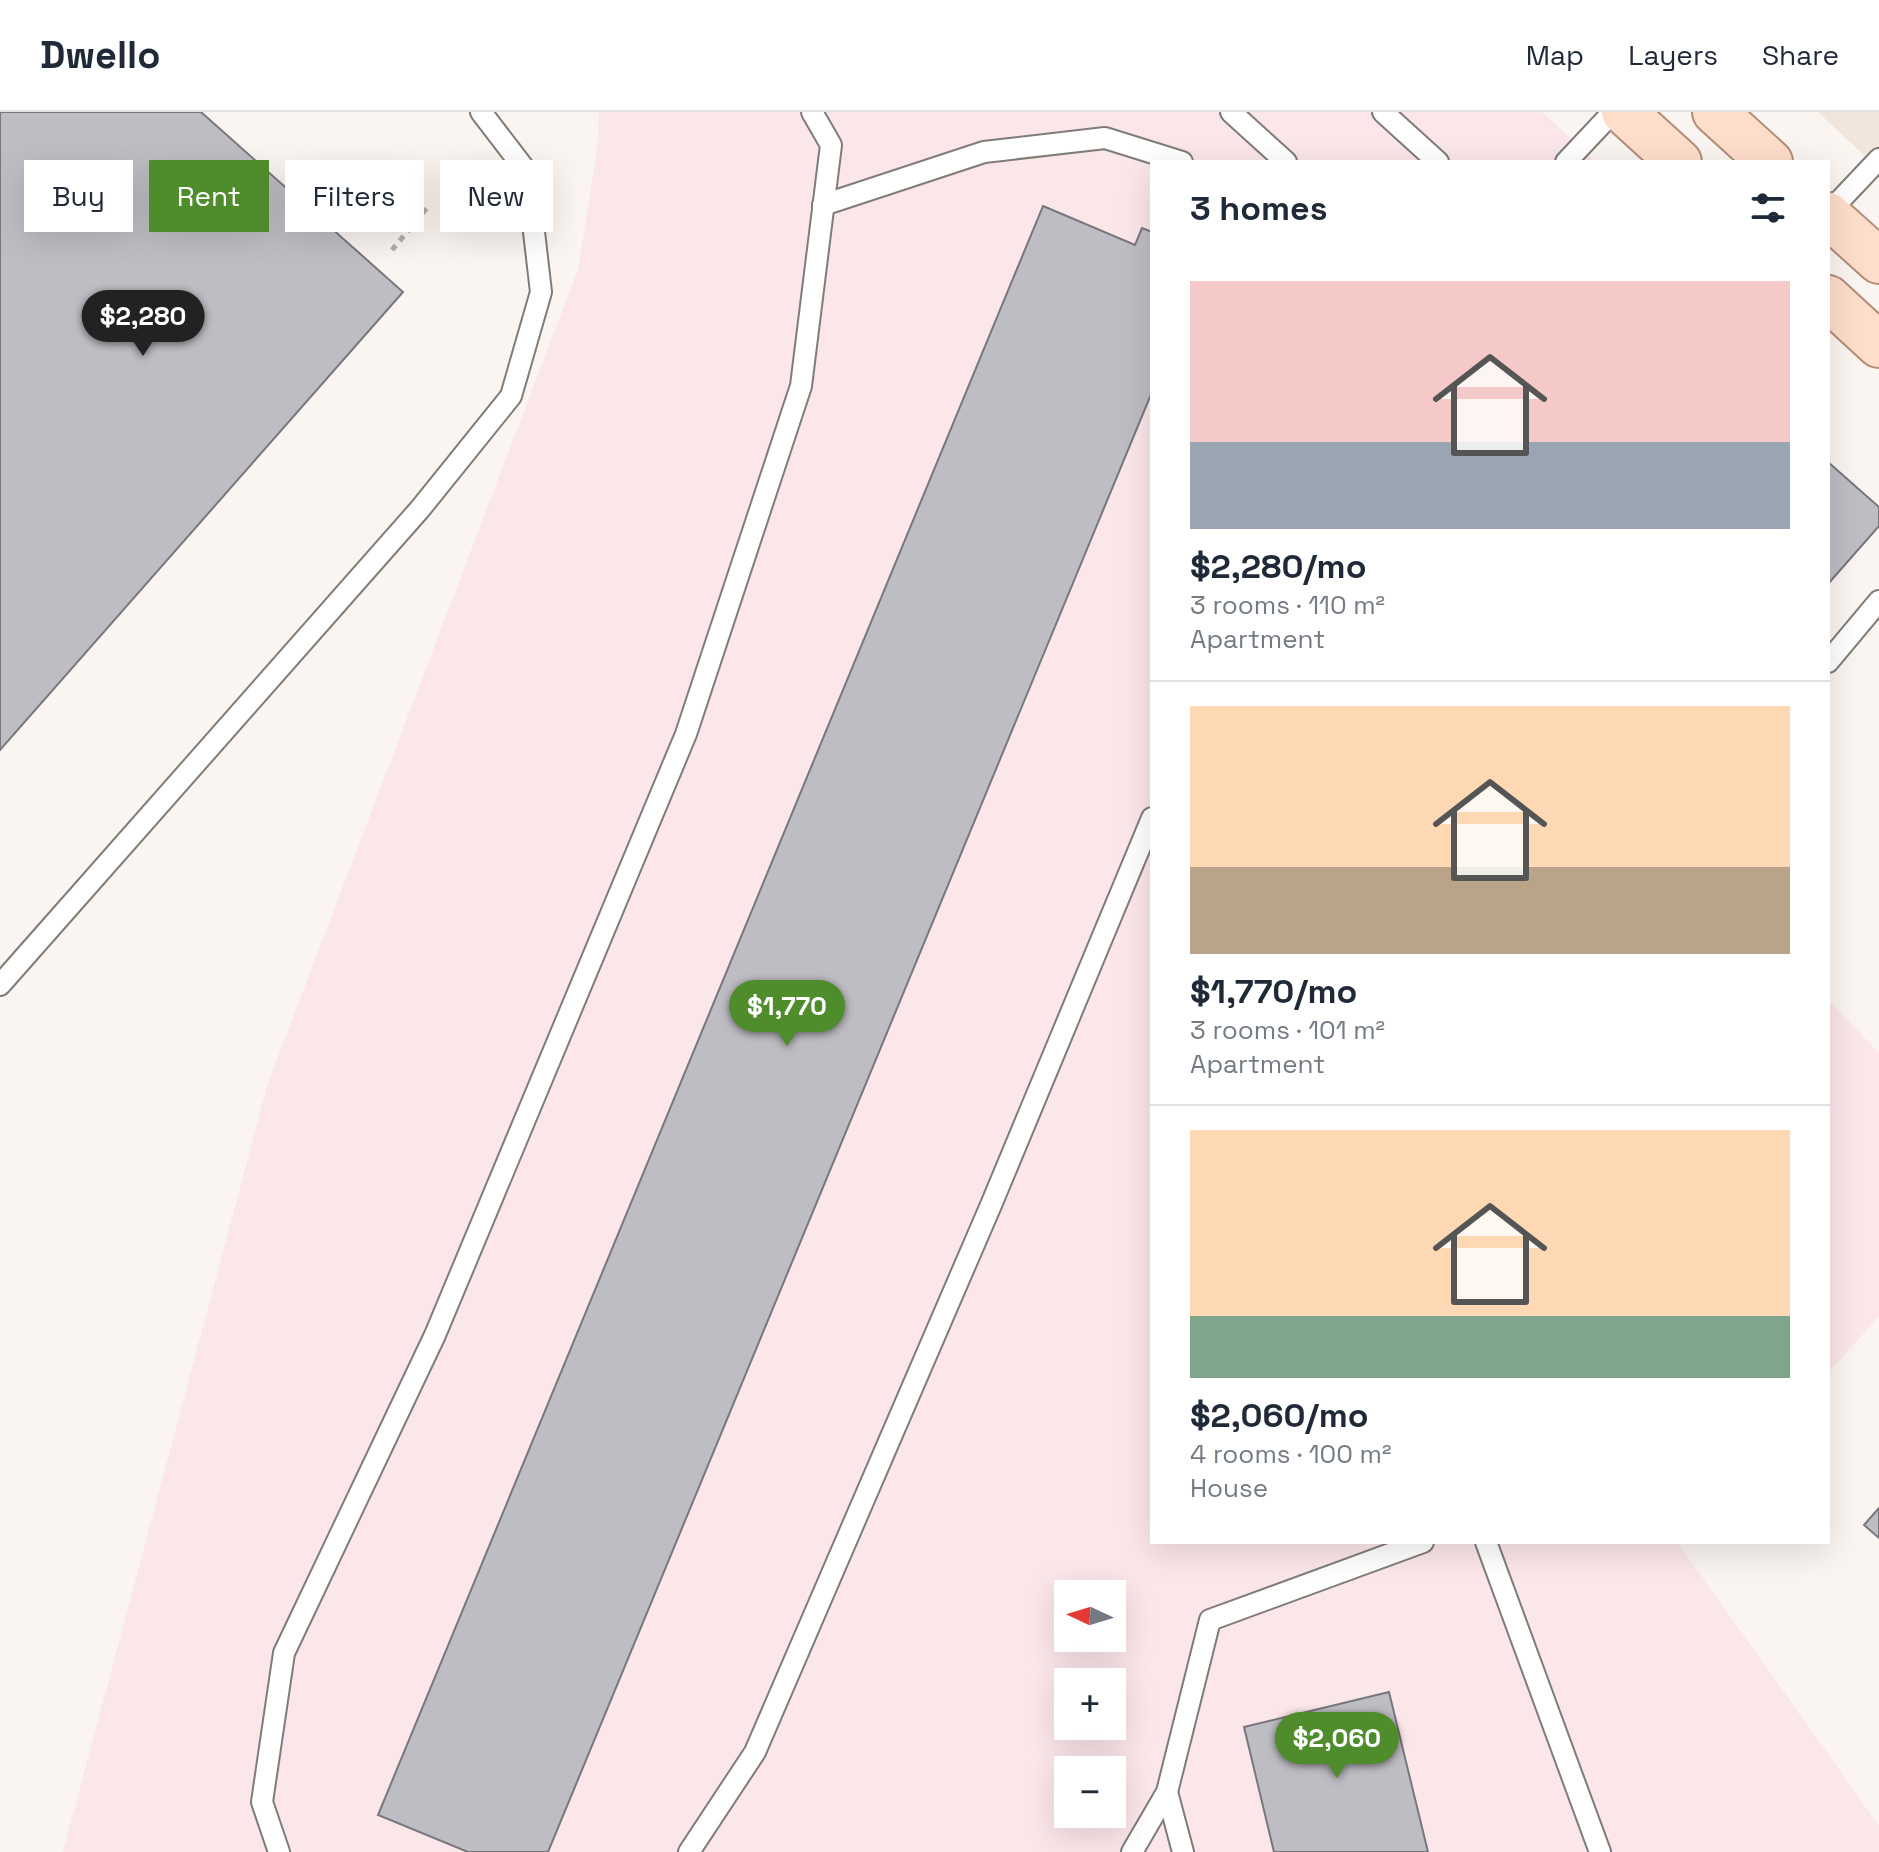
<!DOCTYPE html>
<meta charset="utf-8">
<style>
:root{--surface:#fff;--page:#f2f2f3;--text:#1f2937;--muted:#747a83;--line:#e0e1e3;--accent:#4e8c2c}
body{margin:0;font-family:"Space Grotesk",sans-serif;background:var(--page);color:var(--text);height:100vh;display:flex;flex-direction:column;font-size:30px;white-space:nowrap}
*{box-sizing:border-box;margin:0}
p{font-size:26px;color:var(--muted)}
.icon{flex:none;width:44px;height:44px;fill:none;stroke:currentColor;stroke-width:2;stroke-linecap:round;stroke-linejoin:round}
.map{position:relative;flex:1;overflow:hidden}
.drawer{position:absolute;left:1150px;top:48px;width:680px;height:1384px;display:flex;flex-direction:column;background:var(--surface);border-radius:0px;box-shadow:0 8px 32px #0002}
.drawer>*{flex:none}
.top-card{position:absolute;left:24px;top:48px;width:760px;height:72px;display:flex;gap:16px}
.needle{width:52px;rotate:274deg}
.fabs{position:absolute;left:1054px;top:1468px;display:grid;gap:16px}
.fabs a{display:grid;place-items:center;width:72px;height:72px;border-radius:0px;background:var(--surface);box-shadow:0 8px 32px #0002;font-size:40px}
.price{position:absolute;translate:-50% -68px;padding:0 18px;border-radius:28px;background:var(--accent);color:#fff;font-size:26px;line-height:52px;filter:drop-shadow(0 2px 4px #0008)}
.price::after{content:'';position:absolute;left:50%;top:48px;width:24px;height:18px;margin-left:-12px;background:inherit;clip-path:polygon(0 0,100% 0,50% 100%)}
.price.current{background:#222;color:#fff}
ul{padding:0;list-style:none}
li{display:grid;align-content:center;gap:16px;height:424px;padding:0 40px}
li+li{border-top:2px solid var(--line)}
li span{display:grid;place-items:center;height:248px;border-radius:0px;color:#555}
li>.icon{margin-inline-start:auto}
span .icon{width:144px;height:144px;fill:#fffc;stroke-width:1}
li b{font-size:34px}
h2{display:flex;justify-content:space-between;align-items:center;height:96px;padding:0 40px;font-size:34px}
.pill{padding:0 28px;border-radius:0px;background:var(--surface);box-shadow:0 8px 32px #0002;font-size:28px;line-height:72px}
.pill.current{background:var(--accent);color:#fff}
header{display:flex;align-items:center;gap:48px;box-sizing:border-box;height:112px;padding:0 40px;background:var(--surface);border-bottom:2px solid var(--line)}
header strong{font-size:38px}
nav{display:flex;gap:44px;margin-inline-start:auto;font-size:28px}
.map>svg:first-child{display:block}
.built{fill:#f1e6dc}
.industrial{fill:#fbe6e9;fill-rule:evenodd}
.building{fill:#bebdc3;stroke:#78777d;stroke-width:2}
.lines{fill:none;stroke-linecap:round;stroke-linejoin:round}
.service-casing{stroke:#807c77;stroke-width:24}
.primary-casing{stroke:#b18d79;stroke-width:48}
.path{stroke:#b1ada9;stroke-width:5;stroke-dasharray:6 6;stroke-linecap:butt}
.service{stroke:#fff;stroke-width:20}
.primary{stroke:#feddcb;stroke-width:44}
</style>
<header>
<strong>Dwello</strong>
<nav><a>Map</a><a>Layers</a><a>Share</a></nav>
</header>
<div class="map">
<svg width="1879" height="1740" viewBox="0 0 1879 1740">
<rect width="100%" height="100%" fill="#faf5f0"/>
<path class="built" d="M1818,0H1879V57Z"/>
<g class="industrial">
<path d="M599,0H1542L1596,50H1152V1430H1677L1879,1714V1740H63L268,971L578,158L597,38ZM1068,1482H1112V1526H1068ZM1068,1570H1112V1614H1068ZM1068,1658H1112V1702H1068Z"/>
<path d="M1828,888L1879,941V1204L1828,1261Z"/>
</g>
<g class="building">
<path d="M0,0H201L403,180L0,638Z"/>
<path d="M1043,94L1135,133L1142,116L1152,120V280L548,1740H468L378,1703Z"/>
<path d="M1828,350L1879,395V414L1828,472Z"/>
<path d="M1879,1396V1426L1864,1413Z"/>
<path d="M1389,1580L1428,1740H1274L1244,1615Z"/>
</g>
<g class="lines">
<g class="service-casing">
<g id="service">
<path d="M1231,0L1286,50"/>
<path d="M1383,0L1438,50"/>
<path d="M1566,50L1613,0"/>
<path d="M823,93L984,40L1105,26L1182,50"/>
<path d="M1828,101L1879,47"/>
<path d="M1828,550L1879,489"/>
<path d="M0,873L420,397L511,284L541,180L527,60L481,0"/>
<path d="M1486,1430L1600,1740"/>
<path d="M1167,1680L1183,1740"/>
<path d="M279,1740L262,1690L284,1541L435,1223L686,622L801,274L831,33L812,0"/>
<path d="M689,1740L755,1640L991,1093L1152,706"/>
<path d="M1132,1740L1167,1680L1210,1508L1423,1430"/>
</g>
</g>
<g class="primary-casing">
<g id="primary">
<path d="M1624,0L1679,50"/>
<path d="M1715,0L1770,50"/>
<path d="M1828,103L1879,149"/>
<path d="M1828,186L1879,233"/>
</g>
</g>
<path class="path" d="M392,138L427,96"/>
<use href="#service" class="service"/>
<use href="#primary" class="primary"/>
</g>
</svg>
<div class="fabs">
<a><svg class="needle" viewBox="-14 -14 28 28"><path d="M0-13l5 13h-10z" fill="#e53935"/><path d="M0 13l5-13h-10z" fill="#747a83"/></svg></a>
<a>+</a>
<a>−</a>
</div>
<b class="price current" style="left:143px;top:246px">$2,280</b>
<b class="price" style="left:787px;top:936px">$1,770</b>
<b class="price" style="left:1337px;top:1668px">$2,060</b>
<div class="top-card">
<a class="pill">Buy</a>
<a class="pill current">Rent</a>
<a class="pill">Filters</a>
<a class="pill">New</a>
</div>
<section class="drawer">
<h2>3 homes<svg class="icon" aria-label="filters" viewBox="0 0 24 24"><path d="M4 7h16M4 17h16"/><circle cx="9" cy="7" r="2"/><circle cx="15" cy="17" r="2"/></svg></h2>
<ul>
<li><span style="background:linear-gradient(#f6c9c9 65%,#9aa5b1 0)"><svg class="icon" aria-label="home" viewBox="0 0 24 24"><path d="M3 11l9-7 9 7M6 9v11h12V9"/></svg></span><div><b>$2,280/mo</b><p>3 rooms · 110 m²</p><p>Apartment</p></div></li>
<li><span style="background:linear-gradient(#ffd9b3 65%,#b9a48a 0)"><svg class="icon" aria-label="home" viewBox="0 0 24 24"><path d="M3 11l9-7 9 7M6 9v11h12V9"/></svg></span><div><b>$1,770/mo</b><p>3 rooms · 101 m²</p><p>Apartment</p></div></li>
<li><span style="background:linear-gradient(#ffd9b3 75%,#7fa58c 0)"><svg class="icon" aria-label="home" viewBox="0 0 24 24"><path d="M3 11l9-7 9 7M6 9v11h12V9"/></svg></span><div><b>$2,060/mo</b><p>4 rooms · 100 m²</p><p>House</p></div></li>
</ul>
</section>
</div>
